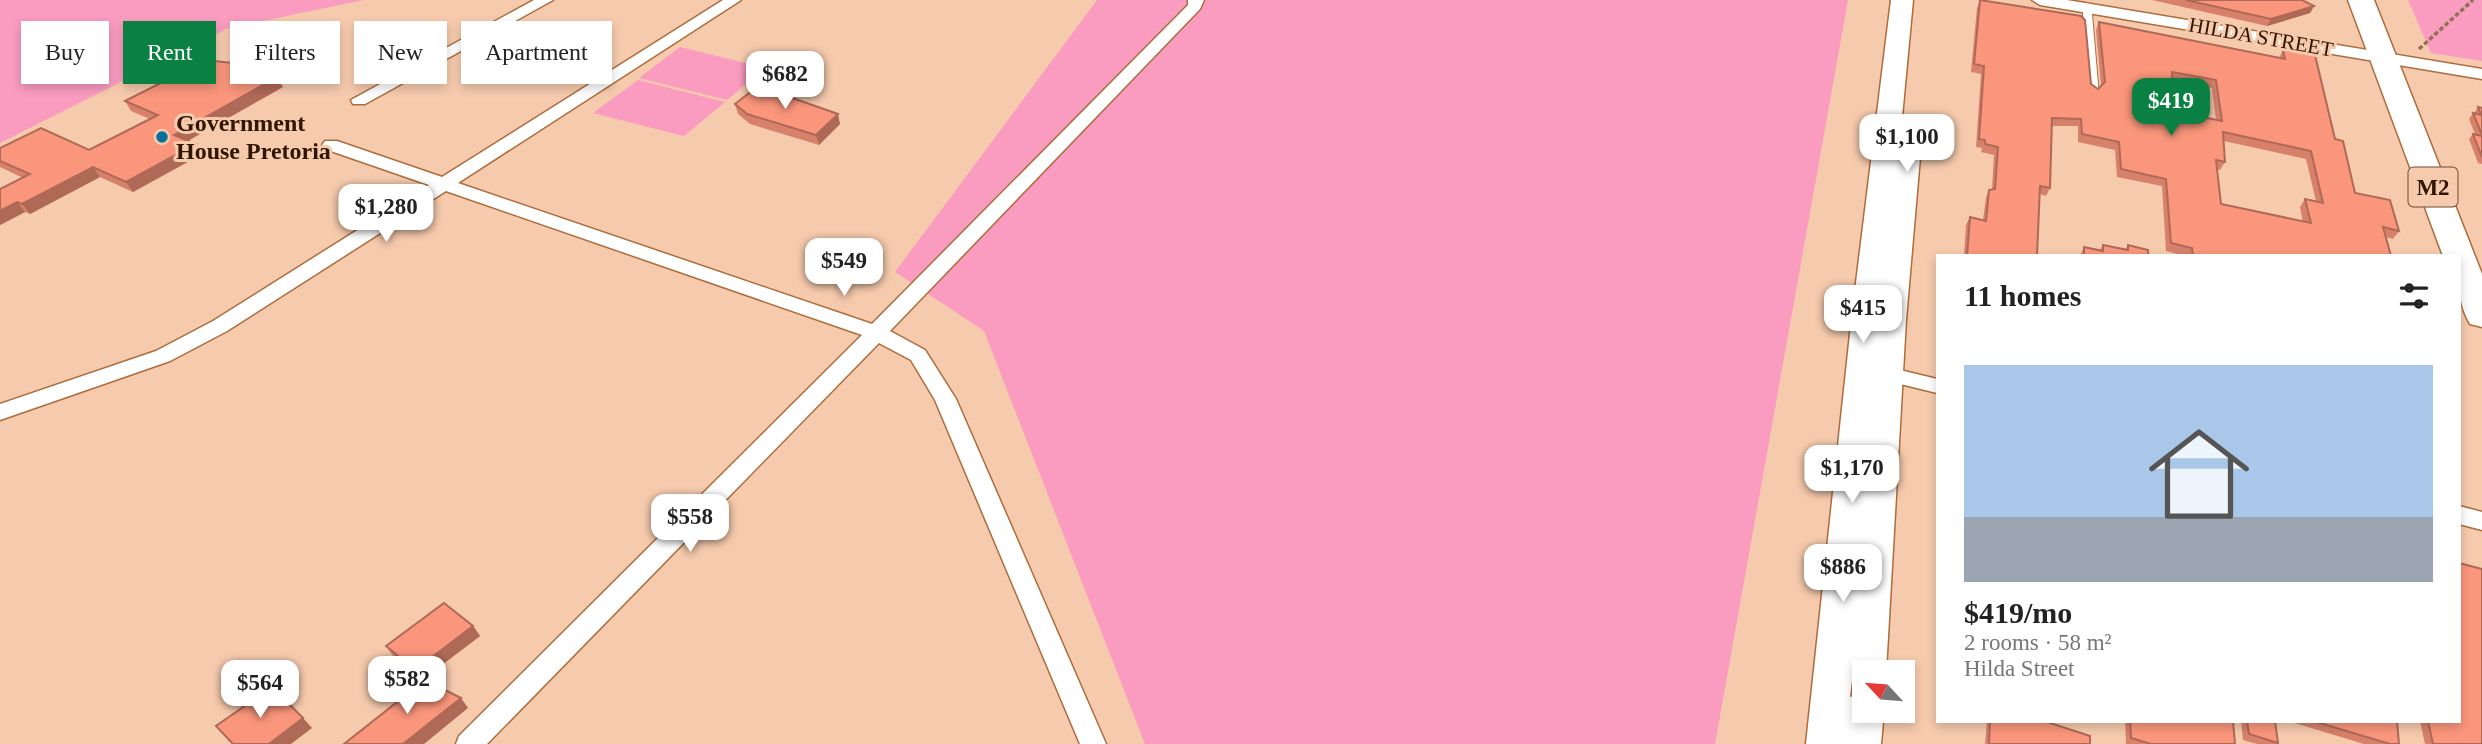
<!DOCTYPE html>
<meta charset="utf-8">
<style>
:root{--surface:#fff;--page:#f6f6f6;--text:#222;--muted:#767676;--accent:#0b8043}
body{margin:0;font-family:Georgia,serif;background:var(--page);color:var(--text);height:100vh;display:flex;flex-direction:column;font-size:26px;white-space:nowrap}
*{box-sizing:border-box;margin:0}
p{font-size:23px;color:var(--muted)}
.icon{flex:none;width:38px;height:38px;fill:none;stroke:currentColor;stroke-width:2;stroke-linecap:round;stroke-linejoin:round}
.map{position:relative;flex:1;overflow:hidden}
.sheet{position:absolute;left:1936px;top:254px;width:525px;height:469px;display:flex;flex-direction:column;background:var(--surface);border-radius:0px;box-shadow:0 4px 10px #0003}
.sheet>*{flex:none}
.hud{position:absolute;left:21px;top:21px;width:665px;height:63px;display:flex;gap:14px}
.needle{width:46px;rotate:296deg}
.fabs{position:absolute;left:1852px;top:660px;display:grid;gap:14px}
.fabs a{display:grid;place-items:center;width:63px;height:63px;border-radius:0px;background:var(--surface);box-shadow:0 4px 10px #0003;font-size:35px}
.price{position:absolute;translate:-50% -60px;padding:0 16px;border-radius:14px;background:#fff;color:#222;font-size:23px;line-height:46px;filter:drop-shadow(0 2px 4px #0008)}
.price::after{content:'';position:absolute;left:50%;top:42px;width:21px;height:16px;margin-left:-10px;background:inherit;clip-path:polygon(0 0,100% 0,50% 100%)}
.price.on{background:var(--accent);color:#fff}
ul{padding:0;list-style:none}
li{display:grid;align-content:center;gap:14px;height:371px;padding:0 28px}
li span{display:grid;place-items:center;height:217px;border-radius:0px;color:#555}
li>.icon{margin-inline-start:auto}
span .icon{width:126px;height:126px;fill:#fffc;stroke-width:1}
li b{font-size:30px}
h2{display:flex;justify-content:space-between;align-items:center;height:84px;padding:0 28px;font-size:30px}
.pill{padding:0 24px;border-radius:0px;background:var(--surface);box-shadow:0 4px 10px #0003;font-size:24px;line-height:63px}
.pill.on{background:var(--accent);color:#fff}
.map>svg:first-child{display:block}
.green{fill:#fa9cc0}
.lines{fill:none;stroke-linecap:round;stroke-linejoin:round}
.lane-casing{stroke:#ad6c3b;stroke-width:11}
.street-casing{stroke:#ad6c3b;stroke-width:3}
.secondary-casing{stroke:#ad6c3b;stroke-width:3}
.primary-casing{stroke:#ad6c3b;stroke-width:3}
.path{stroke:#937058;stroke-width:3.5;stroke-dasharray:4.5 2.5;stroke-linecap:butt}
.lane{stroke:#fff;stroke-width:9}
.street{fill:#fff;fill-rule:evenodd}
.secondary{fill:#fff;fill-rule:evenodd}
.primary{fill:#fff;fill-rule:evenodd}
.wall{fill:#d7816b;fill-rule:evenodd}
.shaded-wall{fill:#af6957}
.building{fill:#fa967c;stroke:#af6957;stroke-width:2;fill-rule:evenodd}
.poi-dot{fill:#09709d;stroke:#f6caad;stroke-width:2.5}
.labels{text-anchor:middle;stroke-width:6;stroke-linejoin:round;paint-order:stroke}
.far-street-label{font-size:21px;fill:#301602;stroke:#f6caad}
.shield{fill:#f6caad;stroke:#6b4c35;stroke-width:2}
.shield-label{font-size:23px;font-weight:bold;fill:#301602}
.poi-label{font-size:24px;font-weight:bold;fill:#301602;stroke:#f6caad;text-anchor:start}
</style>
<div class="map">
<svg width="2482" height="744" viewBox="0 0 2482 744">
<rect width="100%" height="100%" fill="#f6caad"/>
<g class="green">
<path d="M0,0H364L228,28L0,143Z"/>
<path d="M1097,0H1848L1715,744H1145L984,331L895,272Z"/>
<path d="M2408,0H2482V61L2431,53Z"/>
<path d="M680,47L766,68L727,100L639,78Z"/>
<path d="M638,80L725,102L684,136L593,113Z"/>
</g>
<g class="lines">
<g class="lane-casing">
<path id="lane" d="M2087,8L2094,90"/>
</g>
<g class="street-casing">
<g id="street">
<path d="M534,0H553L365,104H353L351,100Z"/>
<path d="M723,0H741L458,183L872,324L1188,5V0H1204L1200,9L890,331L925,350L956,399L1106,744H1080L935,400L911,360L879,343L487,744H456L459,736L862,335L446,191L227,331L170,361L0,420V404L156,351L213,321L429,185L325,149L322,145L325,141H337L442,177Z"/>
<path d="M2032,0H2067L2482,69V79L2040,5Z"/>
<path d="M1875,364L1937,379V393L1868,376L1865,371L1868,366Z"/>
<path d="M2459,506L2482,512V530L2459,524Z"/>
</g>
</g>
<g class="secondary-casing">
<path id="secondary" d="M1891,0H1913L1901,128L1918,129L1922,134L1906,320L1886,672H1864V687L1852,680L1850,697L1864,692V710H1884L1881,744H1806L1852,315Z"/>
</g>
<g class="primary-casing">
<path id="primary" d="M2348,0H2374L2482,274V327L2470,324C2457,302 2459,280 2459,256H2443Z"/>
</g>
<path class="path" d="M2419,49L2473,0"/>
<use href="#lane" class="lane"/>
<use href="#street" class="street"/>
<use href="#secondary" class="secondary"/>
<use href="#primary" class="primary"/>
</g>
<g class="wall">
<path d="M1980,0L2098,89L2101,86L2096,30L2099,22L2279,58L2283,50L2335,139L2355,193L2399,231L2393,239L2386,237L2391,256H2186L2166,251L2162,186L2117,177L2115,150L2078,142V126H2052L2050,188L2046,196L2040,194L2037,256H1964L1966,225L1970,217L1983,220L1986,198L1989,190L1992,189L1994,155L1981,152L1982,148L1976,147L1981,74L1971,72L1977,8ZM2173,80L2212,88L2216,120L2173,111ZM2224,141L2306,159L2316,201L2305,199L2300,207L2303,222L2221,204L2217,169L2220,170L2225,162Z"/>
<path d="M2152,0H2302L2314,6L2310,13L2267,26Z"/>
<path d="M283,87L188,141L196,144L202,154L133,192L100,177L30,214L25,212L0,225V189L23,178L0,167V148L89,150L150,119L131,111L125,101Z"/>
<path d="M735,104L840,124L819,145L750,124L738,114Z"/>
<path d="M2478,107L2482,108V164L2478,163L2469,139L2473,134H2475L2469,119L2473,113L2474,114Z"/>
<path d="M2103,245L2125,250L2128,245L2148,256H2080L2084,247L2099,251Z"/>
<path d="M473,626L480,636L422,680L393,656L386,646Z"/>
<path d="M1987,721H2044L2090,744H1985Z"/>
<path d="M2125,721H2233L2235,744H2126Z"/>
<path d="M2241,721H2275L2278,743L2277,744H2257L2243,740Z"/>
<path d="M2288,721H2397L2399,744H2364Z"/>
<path d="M2420,721H2459L2482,744H2425Z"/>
</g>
<g class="shaded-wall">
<path d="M2314,6L2310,13L2267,26L2271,19Z"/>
<path d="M277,77L283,87L180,145L174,135Z"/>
<path d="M838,114L840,124L819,145L816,135Z"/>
<path d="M196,144L202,154L133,192L126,182Z"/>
<path d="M93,167L100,177L30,214L22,204Z"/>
<path d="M17,202L25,212L0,225V211Z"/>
<path d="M473,626L480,636L422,680L415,670Z"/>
<path d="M461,698L468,708L424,744H403Z"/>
<path d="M303,718L312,728L291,744H269Z"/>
</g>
<g class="building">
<path d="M1980,0L2081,16L2085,20L2091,84L2098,89L2105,82L2099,22L2285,59L2283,50L2315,55L2335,139L2343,141L2355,193L2390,200L2399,231L2383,227L2391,256H2193L2192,248L2171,243L2166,179L2121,169L2119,142L2082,134L2081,119L2052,118L2050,188L2040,186L2037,256H1967L1970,217L1986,221L1989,190L1995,189L1998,147L1985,144V140L1979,139L1984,66L1974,64ZM2172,72L2216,80L2222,121L2173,111ZM2223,132L2311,151L2323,203L2305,199L2311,223L2221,204L2216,160L2225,162Z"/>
<path d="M2186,0H2302L2314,6L2271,19Z"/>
<path d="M206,60L241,64L277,77L174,135L196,144L126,182L93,167L22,204L17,202L0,211V189L30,174L0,161V148L41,128L89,150L158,115L125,101Z"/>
<path d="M758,86L838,114L816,135L747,114L735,104Z"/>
<path d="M2478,107L2482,108V135L2473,113L2481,115Z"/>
<path d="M2473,134L2482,136V157Z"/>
<path d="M2103,245L2128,250V245L2148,250V256H2084V247L2103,251Z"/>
<path d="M2459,563L2482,569V744H2433L2428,721H2459Z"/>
<path d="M444,603L473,626L415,670L386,646Z"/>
<path d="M425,680L461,698L403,744H344Z"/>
<path d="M272,687L303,718L269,744H233L216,726Z"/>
<path d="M1990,721H2044L2090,736V744H1989Z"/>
<path d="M2130,721H2233L2235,744H2151L2131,738Z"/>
<path d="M2247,721H2275L2278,743L2249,734Z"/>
<path d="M2313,721H2397L2399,744H2390Z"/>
</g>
<circle class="poi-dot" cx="162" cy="137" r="7"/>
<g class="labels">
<g class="far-street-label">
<text transform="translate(2261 37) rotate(10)" y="7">HILDA STREET</text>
</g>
<rect class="shield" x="2408.5" y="167.5" width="49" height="39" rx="5"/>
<g class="shield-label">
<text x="2433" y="195">M2</text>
</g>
<g class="poi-label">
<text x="176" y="131">Government<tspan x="176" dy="28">House Pretoria</tspan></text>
</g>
</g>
</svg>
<div class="fabs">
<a><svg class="needle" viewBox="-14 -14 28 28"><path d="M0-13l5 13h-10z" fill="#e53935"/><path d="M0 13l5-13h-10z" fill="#767676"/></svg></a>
</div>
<b class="price" style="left:785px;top:111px">$682</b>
<b class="price on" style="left:2171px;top:138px">$419</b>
<b class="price" style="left:1907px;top:174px">$1,100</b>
<b class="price" style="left:386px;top:244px">$1,280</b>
<b class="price" style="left:844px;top:298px">$549</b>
<b class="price" style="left:1863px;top:345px">$415</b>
<b class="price" style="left:1852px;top:505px">$1,170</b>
<b class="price" style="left:690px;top:554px">$558</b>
<b class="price" style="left:1843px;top:604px">$886</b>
<b class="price" style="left:407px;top:716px">$582</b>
<b class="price" style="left:260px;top:720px">$564</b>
<div class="hud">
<a class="pill">Buy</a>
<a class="pill on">Rent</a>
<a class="pill">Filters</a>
<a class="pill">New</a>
<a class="pill">Apartment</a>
</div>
<section class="sheet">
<h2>11 homes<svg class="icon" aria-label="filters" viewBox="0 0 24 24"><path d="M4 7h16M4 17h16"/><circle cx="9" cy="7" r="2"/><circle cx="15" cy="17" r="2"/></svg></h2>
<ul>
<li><span style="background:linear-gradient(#a9c7e8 70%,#9aa5b1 0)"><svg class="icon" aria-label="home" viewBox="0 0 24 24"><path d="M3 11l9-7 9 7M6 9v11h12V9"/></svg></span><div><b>$419/mo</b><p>2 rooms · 58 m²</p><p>Hilda Street</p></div></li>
</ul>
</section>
</div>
